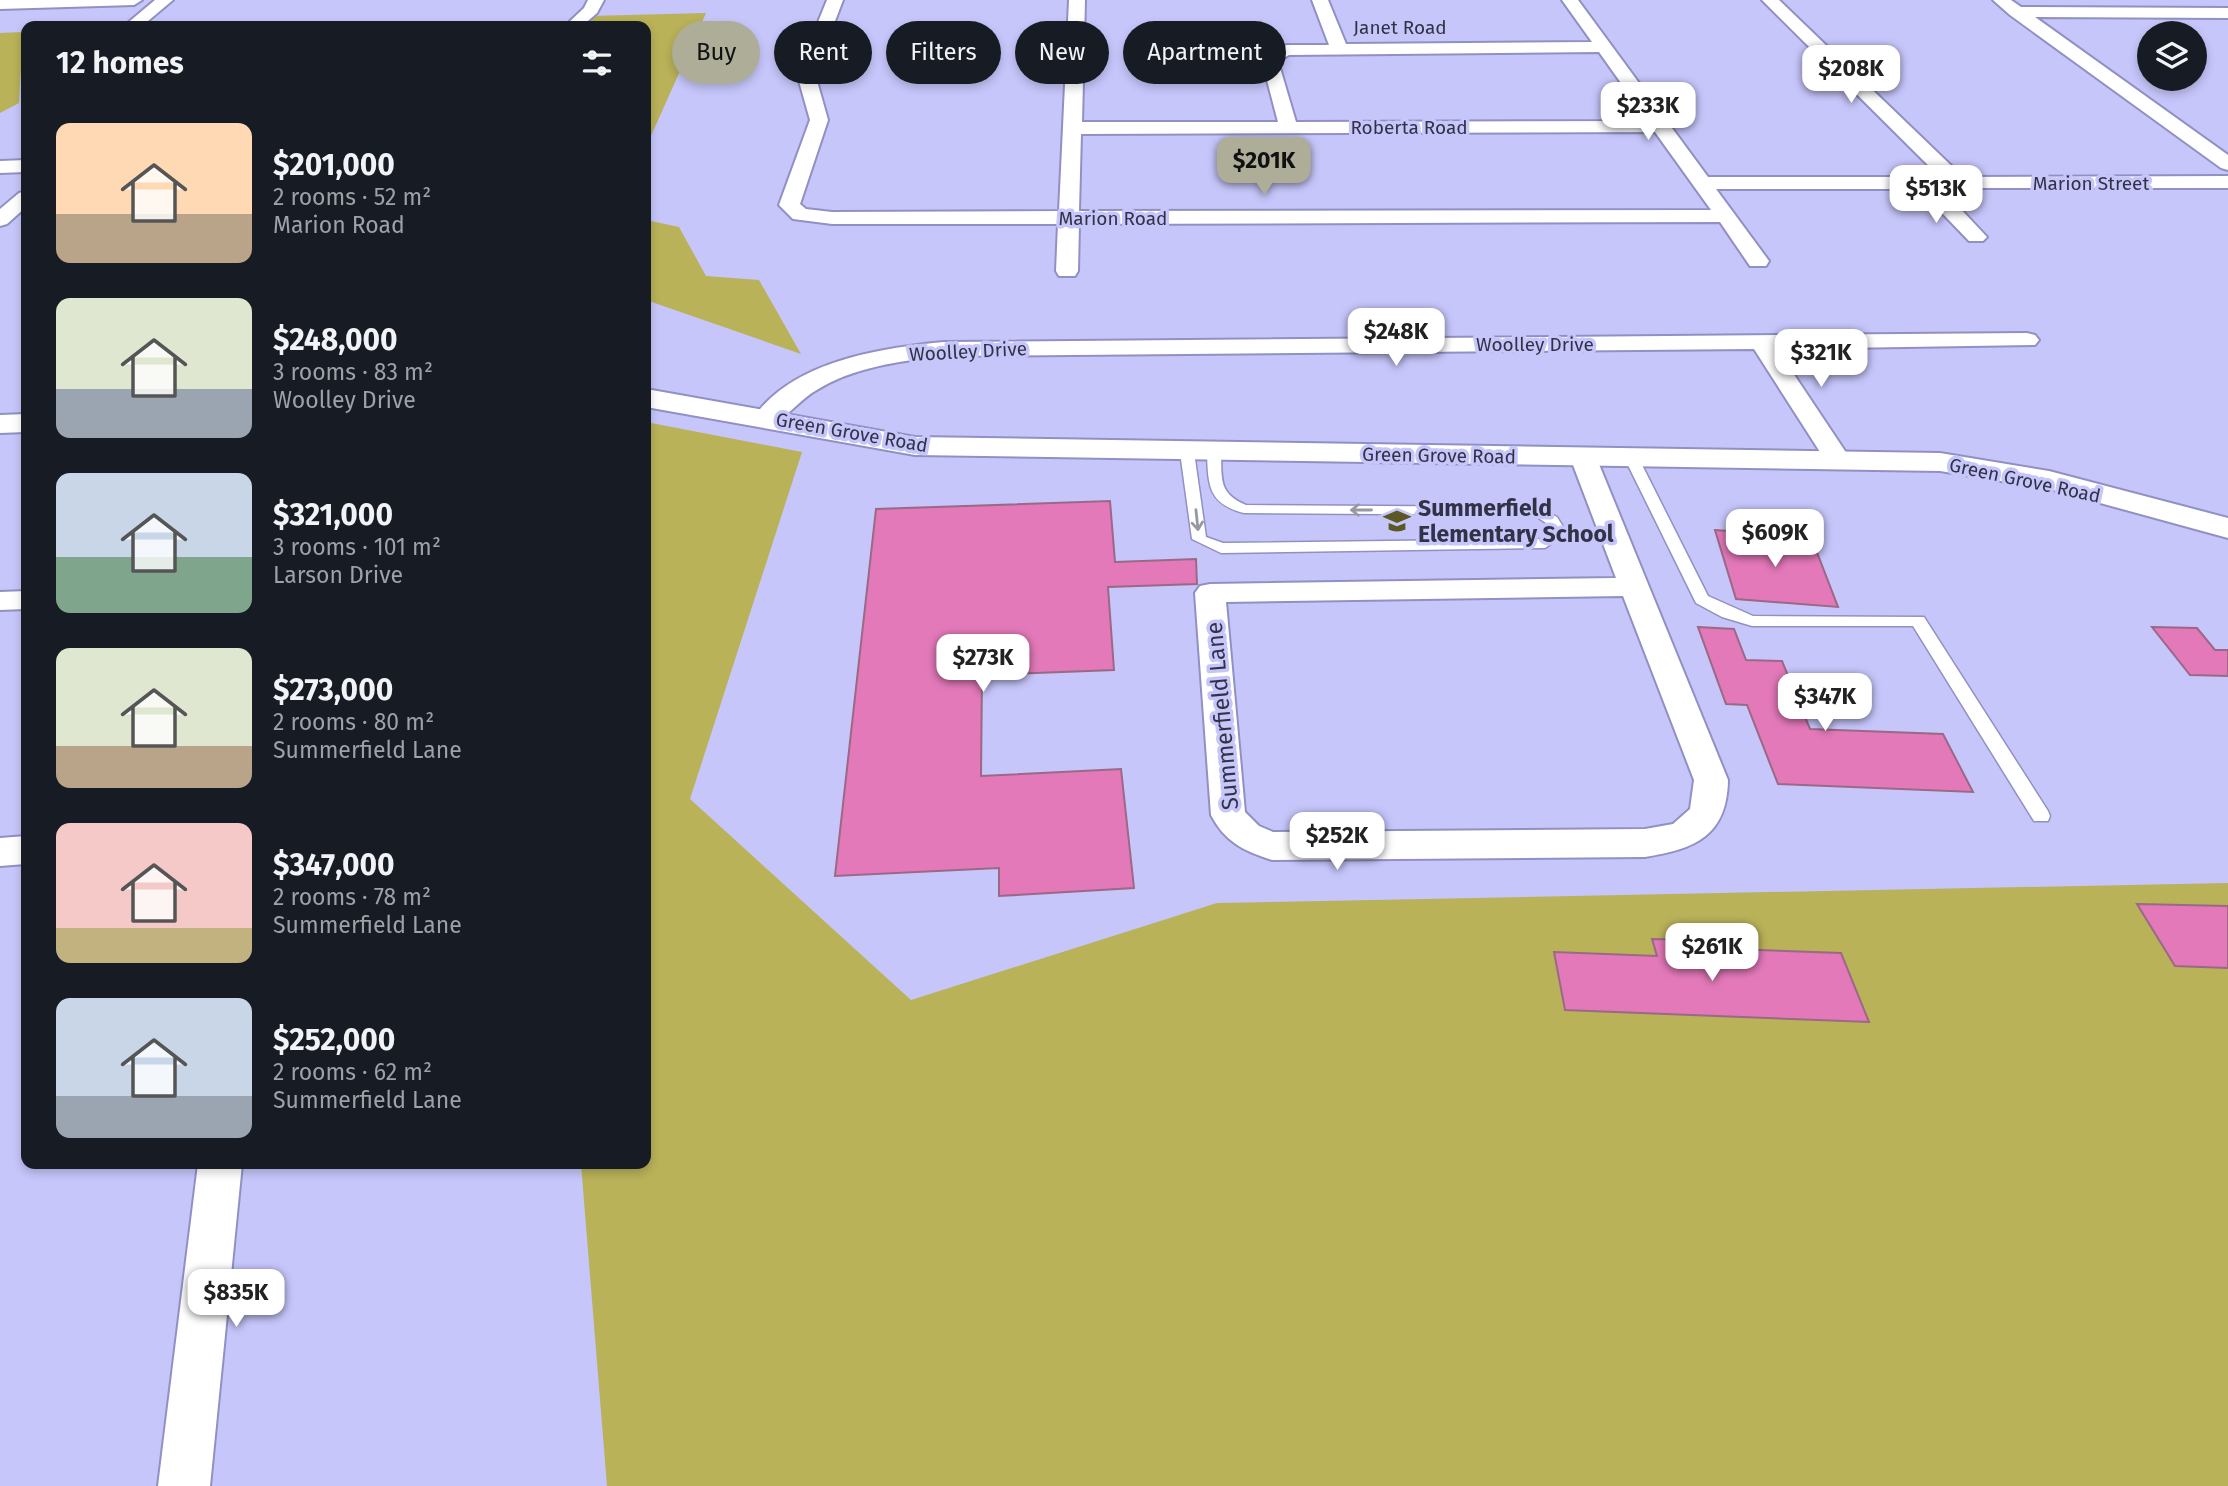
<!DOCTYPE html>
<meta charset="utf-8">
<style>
:root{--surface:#171b24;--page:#242831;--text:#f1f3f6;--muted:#9ea1a6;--accent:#aead98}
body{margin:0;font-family:"Fira Sans",sans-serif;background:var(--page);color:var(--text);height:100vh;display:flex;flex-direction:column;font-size:26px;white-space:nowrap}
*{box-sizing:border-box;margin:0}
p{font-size:23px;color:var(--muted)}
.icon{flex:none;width:38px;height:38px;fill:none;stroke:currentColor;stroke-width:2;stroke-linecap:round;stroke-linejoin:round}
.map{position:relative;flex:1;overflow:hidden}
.panel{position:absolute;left:21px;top:21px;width:630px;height:1148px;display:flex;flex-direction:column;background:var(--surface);border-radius:14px;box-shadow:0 4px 10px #0003}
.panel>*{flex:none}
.guide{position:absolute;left:672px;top:21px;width:665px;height:63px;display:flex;gap:14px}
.buttons{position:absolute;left:2137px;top:21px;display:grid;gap:14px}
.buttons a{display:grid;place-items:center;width:70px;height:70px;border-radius:50%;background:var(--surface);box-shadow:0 4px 10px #0003;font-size:35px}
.price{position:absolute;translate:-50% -60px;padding:0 16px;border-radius:14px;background:#fff;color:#222;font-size:23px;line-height:46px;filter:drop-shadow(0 2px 4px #0008)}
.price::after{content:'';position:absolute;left:50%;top:42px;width:21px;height:16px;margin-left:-10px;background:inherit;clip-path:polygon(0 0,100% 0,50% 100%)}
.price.active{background:var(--accent);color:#111}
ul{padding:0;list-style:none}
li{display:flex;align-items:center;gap:21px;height:175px;padding:0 35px}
li span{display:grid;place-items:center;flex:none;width:196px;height:140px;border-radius:14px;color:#555}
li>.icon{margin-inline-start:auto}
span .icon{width:84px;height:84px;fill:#fffc;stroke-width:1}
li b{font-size:30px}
h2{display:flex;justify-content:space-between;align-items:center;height:84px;padding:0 35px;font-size:30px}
.pill{padding:0 24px;border-radius:32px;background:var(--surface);box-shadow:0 4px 10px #0003;font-size:24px;line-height:63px}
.pill.active{background:var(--accent);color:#111}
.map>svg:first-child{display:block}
.green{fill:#b9b259}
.building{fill:#e379b9;stroke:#9a6985;stroke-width:2}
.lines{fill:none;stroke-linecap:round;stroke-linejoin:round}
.lane-casing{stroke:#9190c3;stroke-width:3}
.street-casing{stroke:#9190c3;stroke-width:4}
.secondary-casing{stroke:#9190c3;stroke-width:4}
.lane{fill:#fff;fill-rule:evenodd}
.street{fill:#fff;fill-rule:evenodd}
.secondary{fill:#fff;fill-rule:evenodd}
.oneway{stroke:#9898a3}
.labels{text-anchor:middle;stroke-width:7;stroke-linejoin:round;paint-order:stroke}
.far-street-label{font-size:19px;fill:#323247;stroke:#c6c6fb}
.poi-label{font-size:23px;font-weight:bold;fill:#323247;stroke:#c6c6fb;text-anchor:start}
.street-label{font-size:23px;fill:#323247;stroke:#c6c6fb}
</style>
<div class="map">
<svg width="2228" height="1486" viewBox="0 0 2228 1486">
<rect width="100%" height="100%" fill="#c6c6fb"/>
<g class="green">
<path d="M706,13L646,147V26H583L588,16Z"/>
<path d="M23,32L19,103L0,113V33Z"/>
<path d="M646,220L679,227L706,276L759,280L801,354L646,300Z"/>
<path d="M646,422L802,452L690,799L911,1000L1217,903L2228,883V1486H607L581,1164H646Z"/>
</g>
<g class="building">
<path d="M1110,501L1115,562L1196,559L1197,584L1108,587L1114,670L982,675L981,776L1121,769L1134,888L999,896V868L835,876L876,509Z"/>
<path d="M1715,530L1811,537L1838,607L1736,599Z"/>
<path d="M1698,627L1734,629L1746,660L1782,661L1810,729L1943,734L1973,792L1778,784L1747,705L1726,704Z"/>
<path d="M2152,627L2197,628L2215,650H2228V676L2190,675Z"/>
<path d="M2137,904L2228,906V968L2175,966Z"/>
<path d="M1652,939L1728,941L1731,949L1841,953L1869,1022L1565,1010L1554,952L1657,956Z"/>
</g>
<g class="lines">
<g class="lane-casing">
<g id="lane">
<path d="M1187,448L1194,452L1206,537L1223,543L1542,539L1552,532L1546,523L1534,515L1244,513C1208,504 1208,485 1207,452L1214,448L1221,452C1222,479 1218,493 1246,505L1537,507L1557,517L1567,533L1545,548L1221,553L1192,539L1180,452Z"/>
<path d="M1631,453L1638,457L1708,596L1753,616L1924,617L2048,811L2050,816L2048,821H2034L1913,626H1752L1722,617L1696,603L1624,457Z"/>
</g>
</g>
<g class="street-casing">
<g id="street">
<path d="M0,0H142L134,5L0,9Z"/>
<path d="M155,0H173L142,26H124Z"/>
<path d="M588,0H604L597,13L582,26H565L584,8Z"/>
<path d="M827,0H843L815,74L828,120L800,204L806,209L832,212L1059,211L1069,0H1085L1082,122H1278L1262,61L1266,52L1287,45H1329L1312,0H1328L1346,44L1592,42L1562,0H1578L1708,177H1940L1762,0H1779L1963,177L2228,176V188H1941L1987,237L1983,241H1969L1919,189H1716L1769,261L1766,266H1750L1720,222L1079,224L1078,271L1075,276H1059L1056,271L1058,224H832L793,219L779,205L810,120L797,74ZM1599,52L1648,121L1296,122L1278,61L1289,55ZM1655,132L1711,210L1079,211L1081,134Z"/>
<path d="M1993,0H2011L2021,7L2228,8V18L2035,17L2228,155V170L2221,168L2010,15Z"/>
<path d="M26,160V172L0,173V161Z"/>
<path d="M26,191V207L7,224L0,226V209L19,193Z"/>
<path d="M2027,333L2035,335L2039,340L2035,345L1777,349L1851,460L1847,466L1838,468L1829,466L1754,349L944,356C900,361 853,367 815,391C796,402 780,429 757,423L753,418C793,361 880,348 944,342Z"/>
<path d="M1583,449L1592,451L1596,457L1728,780C1727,836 1695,849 1645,857L1272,860C1244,851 1225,842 1211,815L1195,593L1200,586L1210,584L1616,578L1570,457L1574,451ZM1623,596L1694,780L1690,809L1673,824L1645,829L1273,832L1259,826L1245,812L1226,602Z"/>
<path d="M26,591V609L0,610V592Z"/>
<path d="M26,836V864L0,866V838Z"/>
<path d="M198,1164H242L210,1486H158Z"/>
</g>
</g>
<g class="secondary-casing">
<g id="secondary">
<path d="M646,389L915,437L1940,453L2049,471L2228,518V538L2049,489L1940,471L915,455L646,407Z"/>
<path d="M26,414V432L0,433V415Z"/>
</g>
</g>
<use href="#lane" class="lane"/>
<use href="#street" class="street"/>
<use href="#secondary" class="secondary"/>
</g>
<defs><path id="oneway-shaft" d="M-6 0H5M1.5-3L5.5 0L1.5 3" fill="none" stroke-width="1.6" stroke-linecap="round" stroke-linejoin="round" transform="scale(1.75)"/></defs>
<g class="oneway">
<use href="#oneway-shaft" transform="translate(1361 510) rotate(-180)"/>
<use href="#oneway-shaft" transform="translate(1197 520) rotate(84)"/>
</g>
<defs>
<g id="school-bare" transform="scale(2.1)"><path d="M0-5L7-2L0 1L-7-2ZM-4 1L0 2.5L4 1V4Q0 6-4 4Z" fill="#5c5824" stroke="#c6c6fb" stroke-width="2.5" paint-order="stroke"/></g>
</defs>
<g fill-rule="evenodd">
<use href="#school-bare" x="1397" y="521"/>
</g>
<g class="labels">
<g class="far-street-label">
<text x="1400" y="34">Janet Road</text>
<text x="1409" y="134">Roberta Road</text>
<text x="2091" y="190">Marion Street</text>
<text x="1113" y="225">Marion Road</text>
<text x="1535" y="351">Woolley Drive</text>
<text transform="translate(968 351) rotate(-3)" y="7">Woolley Drive</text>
<text transform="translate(852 432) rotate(10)" y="7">Green Grove Road</text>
<text transform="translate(1439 455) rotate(1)" y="7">Green Grove Road</text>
<text transform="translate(2025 480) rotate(12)" y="7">Green Grove Road</text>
</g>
<g class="poi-label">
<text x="1418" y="516">Summerfield<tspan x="1418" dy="26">Elementary School</tspan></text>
</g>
<g class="street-label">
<text transform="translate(1222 716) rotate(-95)" y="8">Summerfield Lane</text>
</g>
</g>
</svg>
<div class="buttons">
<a><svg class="icon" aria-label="layers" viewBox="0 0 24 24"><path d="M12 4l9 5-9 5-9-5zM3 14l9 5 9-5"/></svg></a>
</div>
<b class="price" style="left:1851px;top:105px">$208K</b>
<b class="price" style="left:1648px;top:142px">$233K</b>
<b class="price active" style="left:1264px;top:197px">$201K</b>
<b class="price" style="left:1936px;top:225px">$513K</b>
<b class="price" style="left:1396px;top:368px">$248K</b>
<b class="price" style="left:1821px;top:389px">$321K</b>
<b class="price" style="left:1775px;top:569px">$609K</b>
<b class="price" style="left:983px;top:694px">$273K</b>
<b class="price" style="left:1825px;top:733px">$347K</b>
<b class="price" style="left:1337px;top:872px">$252K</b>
<b class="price" style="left:1712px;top:983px">$261K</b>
<b class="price" style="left:236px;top:1329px">$835K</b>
<div class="guide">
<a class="pill active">Buy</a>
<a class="pill">Rent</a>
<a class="pill">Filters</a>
<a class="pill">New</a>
<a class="pill">Apartment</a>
</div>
<section class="panel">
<h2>12 homes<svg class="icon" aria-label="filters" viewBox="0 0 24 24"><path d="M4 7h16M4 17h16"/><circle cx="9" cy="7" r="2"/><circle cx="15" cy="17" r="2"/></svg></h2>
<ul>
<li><span style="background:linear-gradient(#ffd9b3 65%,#b9a48a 0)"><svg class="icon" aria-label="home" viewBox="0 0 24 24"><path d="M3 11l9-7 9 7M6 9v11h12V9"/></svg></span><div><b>$201,000</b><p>2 rooms · 52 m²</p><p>Marion Road</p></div></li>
<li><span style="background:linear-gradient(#dfe7d0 65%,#9aa5b1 0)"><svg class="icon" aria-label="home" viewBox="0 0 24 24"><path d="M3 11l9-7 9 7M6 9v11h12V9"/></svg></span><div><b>$248,000</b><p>3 rooms · 83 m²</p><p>Woolley Drive</p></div></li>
<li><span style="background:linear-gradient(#c9d6e8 60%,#7fa58c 0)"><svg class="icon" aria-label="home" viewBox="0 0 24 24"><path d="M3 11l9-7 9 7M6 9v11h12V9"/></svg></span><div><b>$321,000</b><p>3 rooms · 101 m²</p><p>Larson Drive</p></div></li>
<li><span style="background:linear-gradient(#dfe7d0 70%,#b9a48a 0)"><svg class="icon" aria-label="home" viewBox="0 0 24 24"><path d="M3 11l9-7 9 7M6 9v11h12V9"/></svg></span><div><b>$273,000</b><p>2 rooms · 80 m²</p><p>Summerfield Lane</p></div></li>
<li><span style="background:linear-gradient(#f6c9c9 75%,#c2b280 0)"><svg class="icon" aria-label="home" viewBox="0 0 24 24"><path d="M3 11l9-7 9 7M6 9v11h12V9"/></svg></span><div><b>$347,000</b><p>2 rooms · 78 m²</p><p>Summerfield Lane</p></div></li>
<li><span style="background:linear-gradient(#c9d6e8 70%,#9aa5b1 0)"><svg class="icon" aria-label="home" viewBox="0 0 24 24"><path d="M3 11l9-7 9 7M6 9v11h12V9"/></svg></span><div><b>$252,000</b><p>2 rooms · 62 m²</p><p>Summerfield Lane</p></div></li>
</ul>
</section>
</div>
